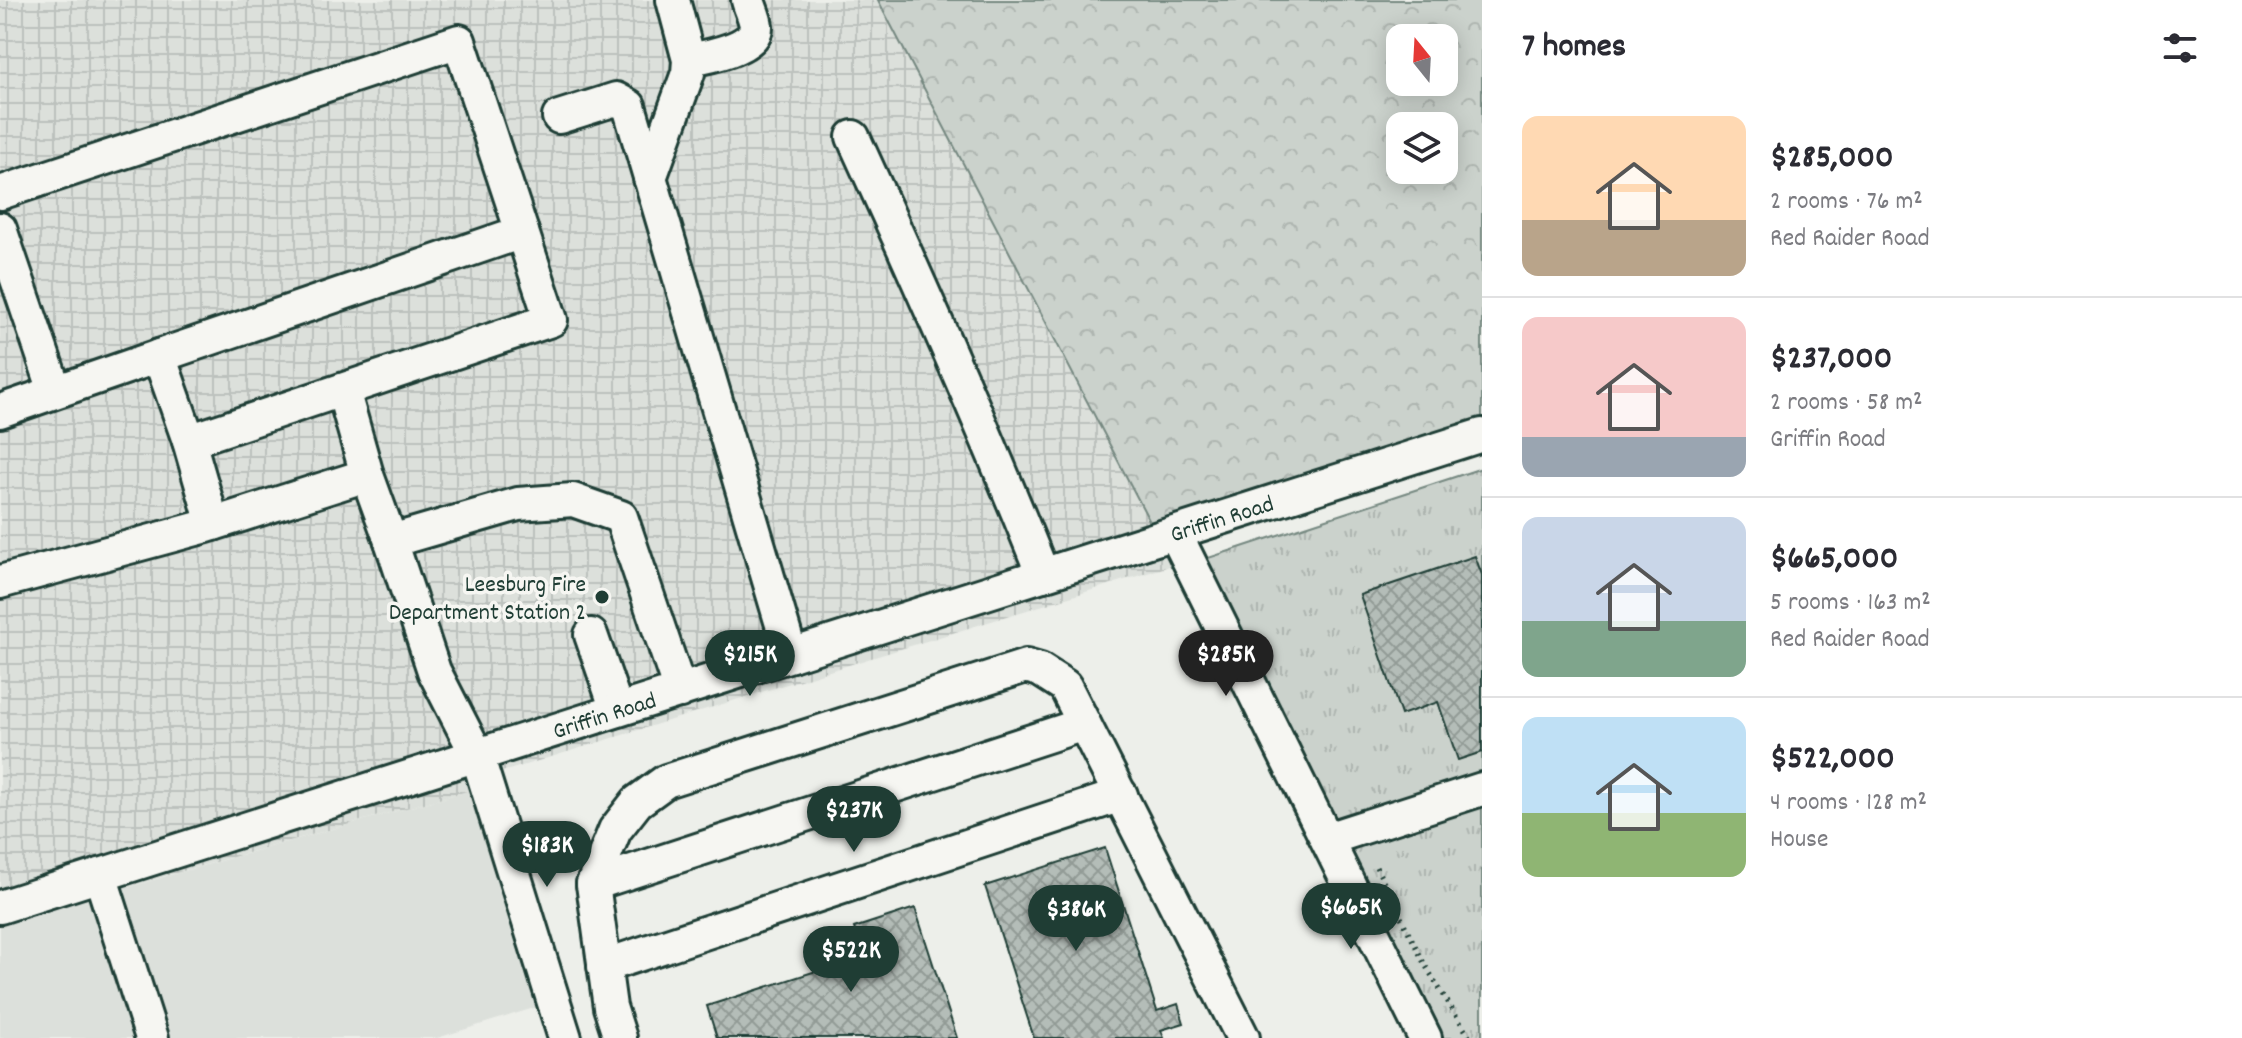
<!DOCTYPE html>
<meta charset="utf-8">
<style>
:root{--surface:#fff;--page:#f7f7f7;--text:#2b2b33;--muted:#7c7c81;--line:#e1e1e2;--accent:#1f3d34}
body{margin:0;font-family:Dekko,sans-serif;background:var(--page);color:var(--text);height:100vh;display:flex;flex-direction:column;font-size:30px;white-space:nowrap}
*{box-sizing:border-box;margin:0}
p{font-size:26px;color:var(--muted)}
.icon{flex:none;width:44px;height:44px;fill:none;stroke:currentColor;stroke-width:2;stroke-linecap:round;stroke-linejoin:round}
.map{position:relative;flex:1;overflow:hidden}
.side{display:flex;flex-direction:column;background:var(--surface);width:760px}
.side>*{flex:none}
.needle{width:52px;rotate:342deg}
.tools{position:absolute;left:1386px;top:24px;display:grid;gap:16px}
.tools a{display:grid;place-items:center;width:72px;height:72px;border-radius:16px;background:var(--surface);box-shadow:0 4px 20px #0003;font-size:40px}
.price{position:absolute;translate:-50% -68px;padding:0 18px;border-radius:28px;background:var(--accent);color:#fff;font-size:26px;line-height:52px;filter:drop-shadow(0 2px 4px #0008)}
.price::after{content:'';position:absolute;left:50%;top:48px;width:24px;height:18px;margin-left:-12px;background:inherit;clip-path:polygon(0 0,100% 0,50% 100%)}
.price.active{background:#222;color:#fff}
ul{padding:0;list-style:none}
li{display:flex;align-items:center;gap:24px;height:200px;padding:0 40px}
li+li{border-top:2px solid var(--line)}
li span{display:grid;place-items:center;flex:none;width:224px;height:160px;border-radius:16px;color:#555}
li>.icon{margin-inline-start:auto}
span .icon{width:96px;height:96px;fill:#fffc;stroke-width:1}
li b{font-size:34px}
h2{display:flex;justify-content:space-between;align-items:center;height:96px;padding:0 40px;font-size:34px}
main{display:flex;flex:1;min-height:0}
.map>svg:first-child{display:block}
.built{fill:#dce0db}
.industrial{fill:url(#industrial-grid)}
.forest{fill:url(#forest-crowns);stroke:#758880;stroke-width:2;fill-rule:evenodd}
.park{fill:url(#park-tufts);stroke:#758880;stroke-width:2}
.building{fill:url(#building-cross-hatch);stroke:#1f3d34;stroke-width:2}
.lines{fill:none;stroke-linecap:round;stroke-linejoin:round}
.minor-casing{stroke:#1f3d34;stroke-width:38}
.path{stroke:#1f3d34;stroke-width:5;stroke-dasharray:2 6;stroke-linecap:butt}
.minor{stroke:#f6f6f2;stroke-width:32}
.poi-dot{fill:#1f3d34;stroke:#f6f6f2;stroke-width:3}
.labels{text-anchor:middle;stroke-width:7;stroke-linejoin:round;paint-order:stroke}
.street-label{font-size:24px;fill:#1f3d34;stroke:#f6f6f2}
.poi-label{font-size:24px;fill:#1f3d34;stroke:#f6f6f2;text-anchor:end}
</style>
<main>
<div class="map">
<svg width="1482" height="1038" viewBox="0 0 1482 1038">
<defs>
<pattern id="industrial-grid" width="8" height="8" patternUnits="userSpaceOnUse" patternTransform="scale(2)"><rect width="8" height="8" fill="#dce0db"/><path d="M0 4h8M4 0v8" fill="none" stroke="#bcc1bd"/></pattern>
<pattern id="forest-crowns" width="20" height="18" patternUnits="userSpaceOnUse" patternTransform="scale(2)"><rect width="20" height="18" fill="#cbd2cc"/><path d="M2 6a3 3 0 1 1 6 0M12 15a3 3 0 1 1 6 0" fill="none" stroke="#aeb5b0"/></pattern>
<pattern id="park-tufts" width="24" height="20" patternUnits="userSpaceOnUse" patternTransform="scale(2)"><rect width="24" height="20" fill="#cbd2cc"/><path d="M3 7l-1-3M5 7V3M7 7l1-3M15 17l-1-3M17 17v-4M19 17l1-3" fill="none" stroke="#aeb5b0"/></pattern>
<pattern id="building-cross-hatch" width="8" height="8" patternUnits="userSpaceOnUse" patternTransform="scale(2)"><rect width="8" height="8" fill="#b4bdb8"/><path d="M0 0l8 8M0 8l8-8" fill="none" stroke="#929b96"/></pattern>
</defs>
<rect width="100%" height="100%" fill="#edefea"/>
<filter id="ink" filterUnits="userSpaceOnUse"><feTurbulence type="fractalNoise" baseFrequency=".0125" numOctaves="2"/><feDisplacementMap in="SourceGraphic" scale="16" xChannelSelector="R" yChannelSelector="G"/><feConvolveMatrix kernelMatrix="1 2 1 2 8 2 1 2 1" color-interpolation-filters="sRGB"/></filter>
<g filter="url(#ink)">
<path class="built" d="M478,788L547,1004L437,1038H0V923Z"/>
<g class="industrial">
<path d="M0,0H878L1151,524L0,891Z"/>
<path d="M1165,551L1173,565L476,780L478,788L12,919Z"/>
</g>
<path class="forest" d="M878,0H1482V419L1151,524ZM1400,38H1444V82H1400ZM1400,126H1444V170H1400Z"/>
<path class="park" d="M1482,468V1038H1436L1190,564Z"/>
<g class="building">
<path d="M1475,556L1482,575V752L1458,760L1438,702L1401,715L1360,595Z"/>
<path d="M1105,848L1157,1011L1178,1004L1184,1023L1161,1030L1164,1038H1034L985,886Z"/>
<path d="M915,908L957,1038H717L707,1006L863,956L854,928Z"/>
</g>
<g class="lines">
<g class="minor-casing">
<g id="minor">
<path d="M689,60C706,57 757,48 756,26C755,17 750,8 748,0"/>
<path d="M559,117L616,99L629,106L791,655"/>
<path d="M853,137C919,281 984,427 1043,575"/>
<path d="M650,178L688,73L689,60L673,0"/>
<path d="M0,193L459,41L551,320L189,441L159,356L0,411"/>
<path d="M0,229L55,391"/>
<path d="M159,356L522,232"/>
<path d="M189,441L213,524"/>
<path d="M367,475L391,541"/>
<path d="M1175,533L1425,1038"/>
<path d="M0,582L207,526L367,475L343,390"/>
<path d="M591,635L617,710"/>
<path d="M1327,839L1482,789"/>
<path d="M100,875L152,1038"/>
<path d="M593,884L1084,724"/>
<path id="s1" d="M0,907L1482,435"/>
<path d="M604,966L1121,795"/>
<path d="M565,1038L477,755L434,671L391,541L518,504L573,500L621,517L680,691"/>
<path d="M620,1038L610,1007L593,884L615,830L637,802L666,781L1026,666L1040,670L1065,686L1243,1038"/>
</g>
</g>
<path class="path" d="M1376,867L1425,965L1470,1038"/>
<use href="#minor" class="minor"/>
</g>
</g>
<circle class="poi-dot" cx="602" cy="597" r="8"/>
<g class="labels">
<g class="street-label">
<text dy="8" stroke="none"><textPath href="#s1" startOffset="1282">Griffin Road</textPath></text>
<text dy="8" stroke="none"><textPath href="#s1" startOffset="634">Griffin Road</textPath></text>
</g>
<g class="poi-label">
<text x="586" y="591">Leesburg Fire<tspan x="586" dy="28">Department Station 2</tspan></text>
</g>
</g>
</svg>
<div class="tools">
<a><svg class="needle" viewBox="-14 -14 28 28"><path d="M0-13l5 13h-10z" fill="#e53935"/><path d="M0 13l5-13h-10z" fill="#7c7c81"/></svg></a>
<a><svg class="icon" aria-label="layers" viewBox="0 0 24 24"><path d="M12 4l9 5-9 5-9-5zM3 14l9 5 9-5"/></svg></a>
</div>
<b class="price" style="left:750px;top:698px">$215K</b>
<b class="price active" style="left:1226px;top:698px">$285K</b>
<b class="price" style="left:854px;top:854px">$237K</b>
<b class="price" style="left:547px;top:889px">$183K</b>
<b class="price" style="left:1351px;top:951px">$665K</b>
<b class="price" style="left:1076px;top:953px">$386K</b>
<b class="price" style="left:851px;top:994px">$522K</b>
</div>
<section class="side">
<h2>7 homes<svg class="icon" aria-label="filters" viewBox="0 0 24 24"><path d="M4 7h16M4 17h16"/><circle cx="9" cy="7" r="2"/><circle cx="15" cy="17" r="2"/></svg></h2>
<ul>
<li><span style="background:linear-gradient(#ffd9b3 65%,#b9a48a 0)"><svg class="icon" aria-label="home" viewBox="0 0 24 24"><path d="M3 11l9-7 9 7M6 9v11h12V9"/></svg></span><div><b>$285,000</b><p>2 rooms · 76 m²</p><p>Red Raider Road</p></div></li>
<li><span style="background:linear-gradient(#f6c9c9 75%,#9aa5b1 0)"><svg class="icon" aria-label="home" viewBox="0 0 24 24"><path d="M3 11l9-7 9 7M6 9v11h12V9"/></svg></span><div><b>$237,000</b><p>2 rooms · 58 m²</p><p>Griffin Road</p></div></li>
<li><span style="background:linear-gradient(#c9d6e8 65%,#7fa58c 0)"><svg class="icon" aria-label="home" viewBox="0 0 24 24"><path d="M3 11l9-7 9 7M6 9v11h12V9"/></svg></span><div><b>$665,000</b><p>5 rooms · 163 m²</p><p>Red Raider Road</p></div></li>
<li><span style="background:linear-gradient(#bfe0f5 60%,#8fb573 0)"><svg class="icon" aria-label="home" viewBox="0 0 24 24"><path d="M3 11l9-7 9 7M6 9v11h12V9"/></svg></span><div><b>$522,000</b><p>4 rooms · 128 m²</p><p>House</p></div></li>
</ul>
</section>
</main>
